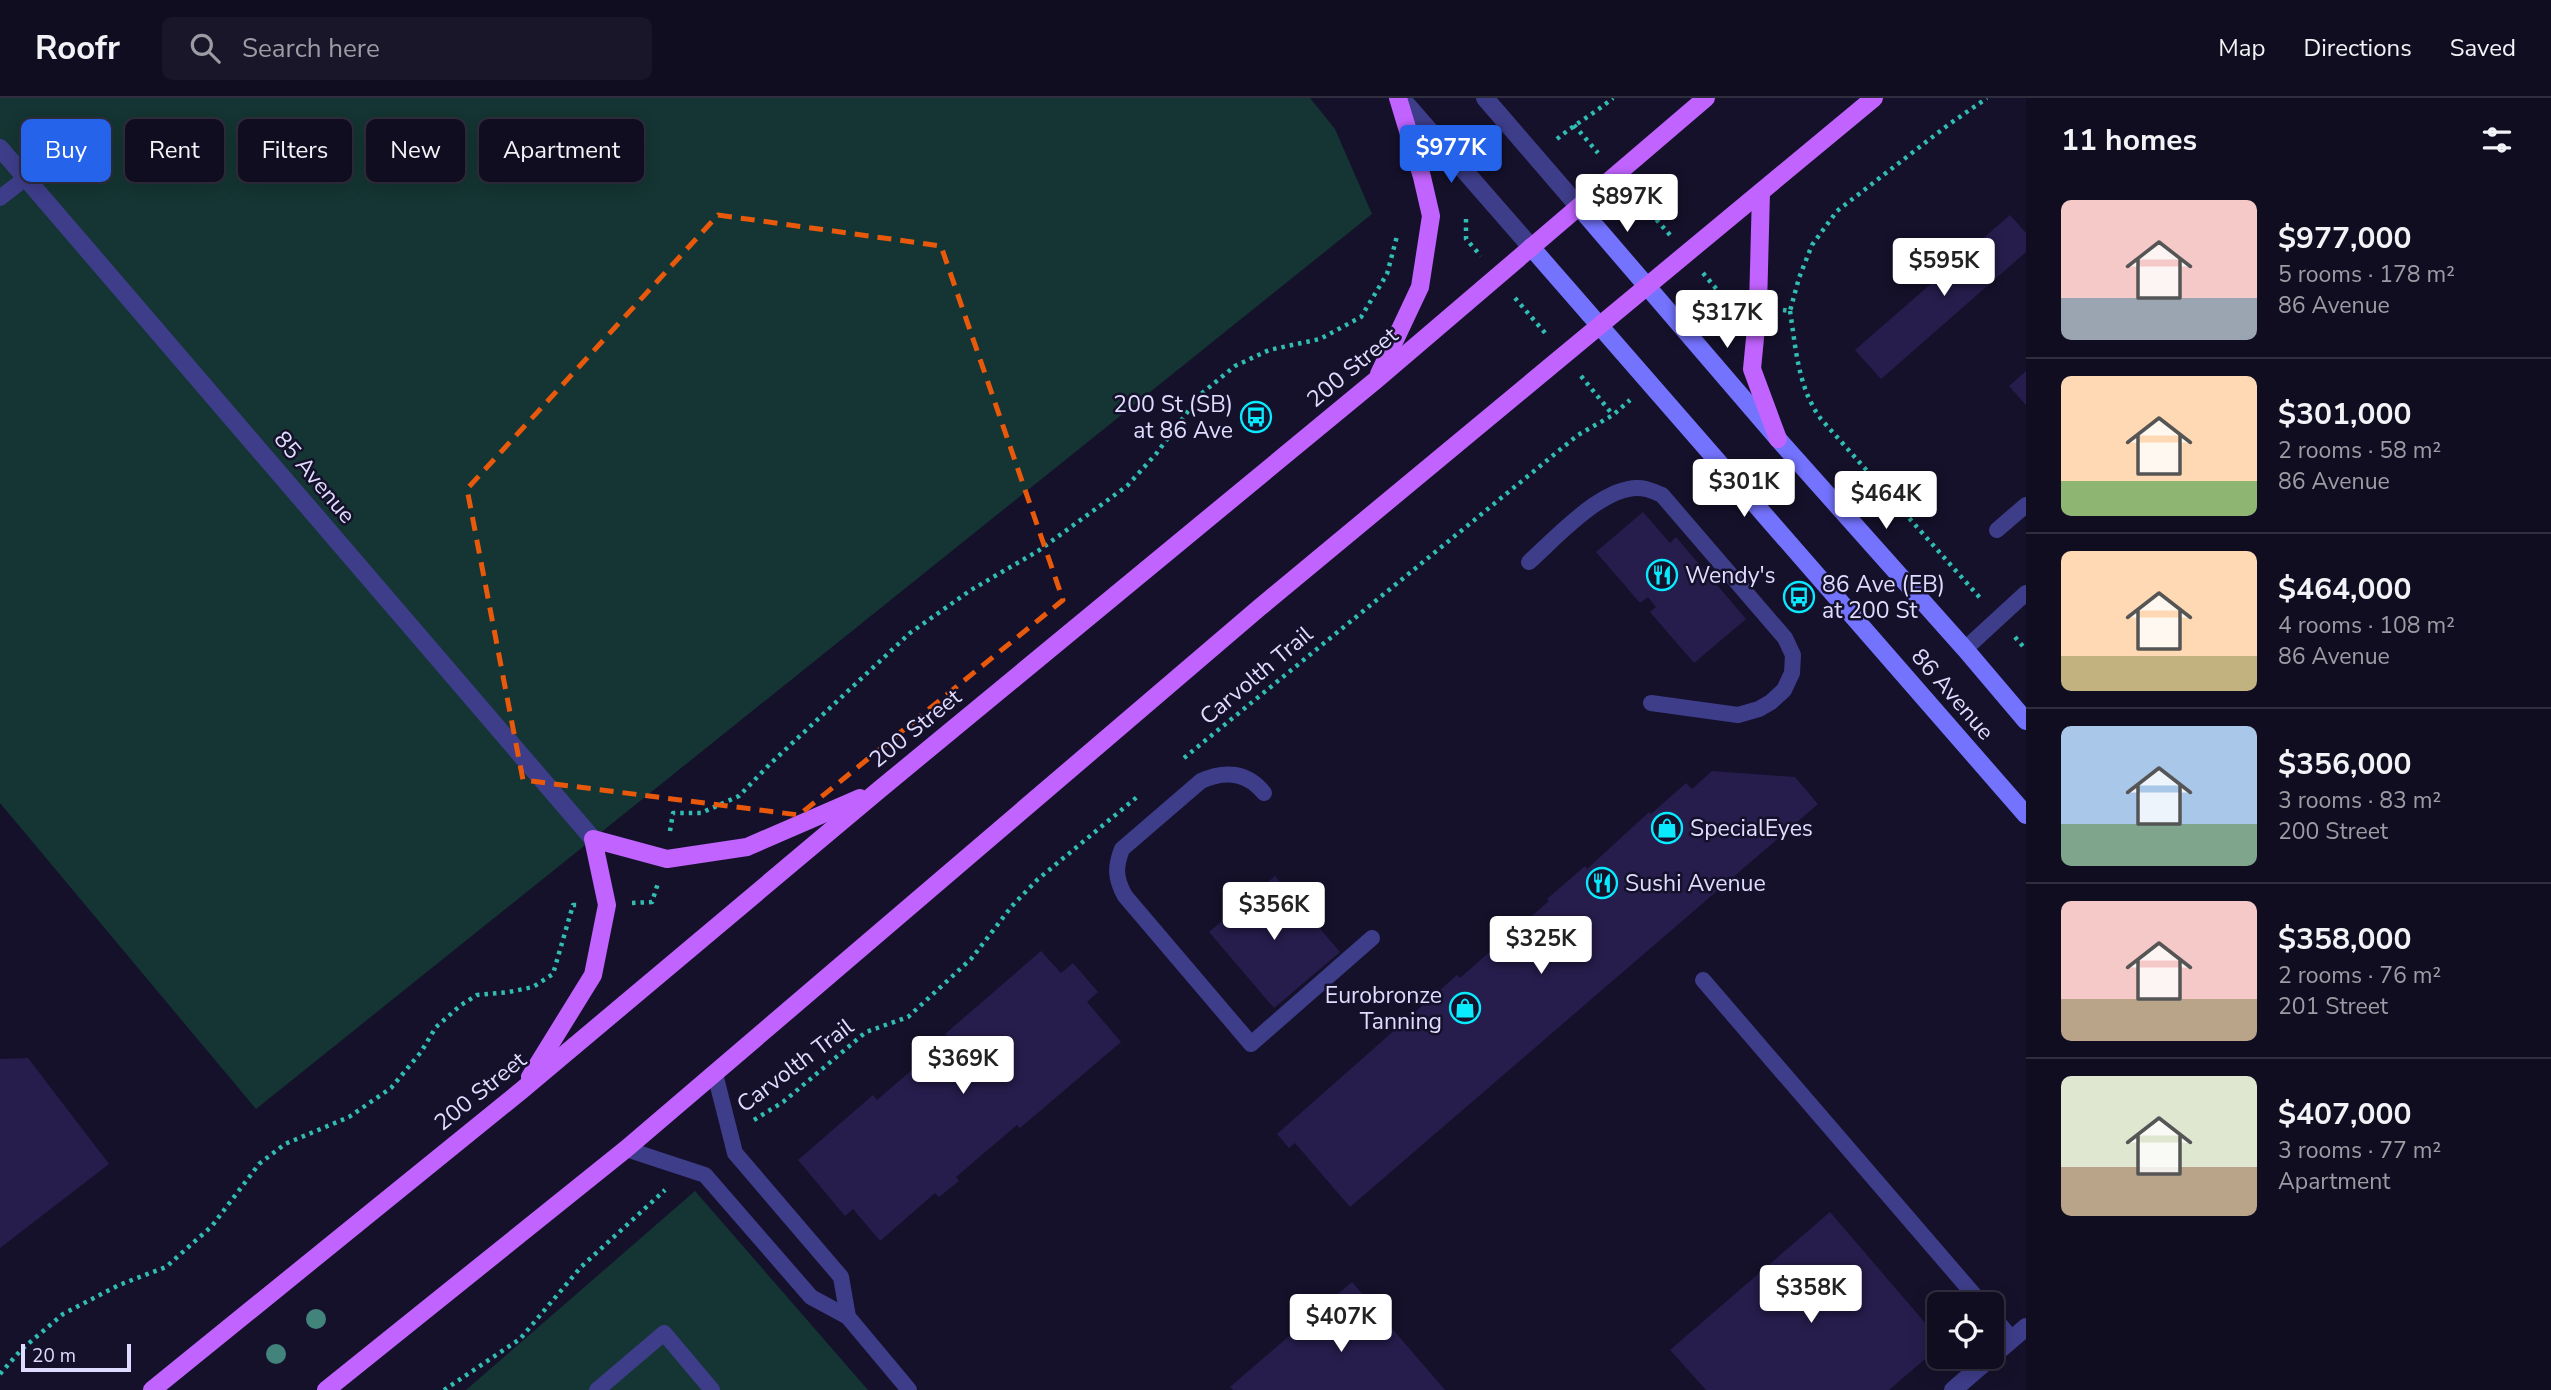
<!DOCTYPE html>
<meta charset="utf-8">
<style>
:root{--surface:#100d20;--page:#191629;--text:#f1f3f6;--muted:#9c9ca5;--line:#302d3e;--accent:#2563eb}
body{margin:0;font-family:"Nunito Sans",sans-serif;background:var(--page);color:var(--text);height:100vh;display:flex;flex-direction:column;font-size:26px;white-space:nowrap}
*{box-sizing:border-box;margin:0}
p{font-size:23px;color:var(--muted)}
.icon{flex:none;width:38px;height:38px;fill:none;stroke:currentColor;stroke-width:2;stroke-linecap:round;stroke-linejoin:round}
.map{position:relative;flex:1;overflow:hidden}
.panel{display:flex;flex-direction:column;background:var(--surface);width:525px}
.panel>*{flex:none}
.banner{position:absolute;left:21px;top:21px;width:665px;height:63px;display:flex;gap:14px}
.controls{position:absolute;left:1927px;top:1194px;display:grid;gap:14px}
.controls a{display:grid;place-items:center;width:77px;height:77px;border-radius:10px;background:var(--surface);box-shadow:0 4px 18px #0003,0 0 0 2px var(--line);font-size:35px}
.scale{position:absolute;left:21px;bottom:18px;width:110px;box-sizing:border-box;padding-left:7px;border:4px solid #dfdcff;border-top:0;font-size:19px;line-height:24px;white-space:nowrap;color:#dfdcff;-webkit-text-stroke:5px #15112b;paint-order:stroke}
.price{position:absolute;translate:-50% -60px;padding:0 16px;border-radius:7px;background:#fff;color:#222;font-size:23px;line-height:46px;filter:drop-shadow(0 2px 4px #0008)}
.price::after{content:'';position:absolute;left:50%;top:42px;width:21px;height:16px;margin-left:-10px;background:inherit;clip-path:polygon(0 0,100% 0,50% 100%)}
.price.current{background:var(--accent);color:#fff}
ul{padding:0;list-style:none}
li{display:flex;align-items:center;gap:21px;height:175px;padding:0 35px}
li+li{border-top:2px solid var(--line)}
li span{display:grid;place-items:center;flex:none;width:196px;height:140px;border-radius:10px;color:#555}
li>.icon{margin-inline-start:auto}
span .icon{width:84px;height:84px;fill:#fffc;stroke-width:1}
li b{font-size:30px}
h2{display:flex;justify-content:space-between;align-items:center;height:84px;padding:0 35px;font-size:30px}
.chip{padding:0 24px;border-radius:10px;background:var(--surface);box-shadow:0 4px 18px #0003,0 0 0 2px var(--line);font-size:24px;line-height:63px}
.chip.current{background:var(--accent);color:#fff}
header{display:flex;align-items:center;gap:42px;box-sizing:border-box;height:98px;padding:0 35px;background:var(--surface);border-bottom:2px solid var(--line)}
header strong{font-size:33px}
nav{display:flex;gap:38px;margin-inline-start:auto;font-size:24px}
.search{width:490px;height:63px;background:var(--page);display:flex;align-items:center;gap:18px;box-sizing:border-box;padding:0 24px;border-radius:10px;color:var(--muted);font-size:26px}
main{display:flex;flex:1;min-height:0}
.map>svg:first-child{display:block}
.green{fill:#143533}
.building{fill:#261d4c}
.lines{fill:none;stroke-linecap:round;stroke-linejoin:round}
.path{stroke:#31bdb2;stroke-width:4.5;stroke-dasharray:3.5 5;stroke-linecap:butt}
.service{stroke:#3e3d8a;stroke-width:16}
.minor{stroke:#3e3d8a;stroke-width:18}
.tertiary{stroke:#3e3d8a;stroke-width:18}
.secondary{stroke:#7473fe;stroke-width:18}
.primary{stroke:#c163fe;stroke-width:18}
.tree{fill:#42837c}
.marked{fill:none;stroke:#e8590c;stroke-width:5;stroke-dasharray:14 9;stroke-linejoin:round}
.labels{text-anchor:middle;stroke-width:5;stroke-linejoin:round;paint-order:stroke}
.street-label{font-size:23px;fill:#dfdcff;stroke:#15112b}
.poi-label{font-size:23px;fill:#dfdcff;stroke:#15112b;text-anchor:start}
</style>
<header>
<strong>Roofr</strong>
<div class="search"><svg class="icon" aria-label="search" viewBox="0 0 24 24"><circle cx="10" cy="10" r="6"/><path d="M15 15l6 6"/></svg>Search here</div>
<nav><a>Map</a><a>Directions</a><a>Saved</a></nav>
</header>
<main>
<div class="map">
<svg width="2026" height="1292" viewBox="0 0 2026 1292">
<rect width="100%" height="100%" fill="#15112b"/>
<g class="green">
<path d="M0,0H1310L1335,31L1372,116L256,1011L0,705Z"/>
<path d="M695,1093L868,1292H466Z"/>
</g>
<g class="building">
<path d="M2010,117L2026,135V154L1881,281L1855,252Z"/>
<path d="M2026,273V307L2009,288Z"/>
<path d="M1643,414L1670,445L1676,439L1746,521L1694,565L1650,514L1656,509L1648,499L1640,505L1596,454Z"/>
<path d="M1712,673L1795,679L1818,706L1350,1109L1295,1045L1289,1050L1277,1036L1457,877L1460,880L1494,850L1498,855L1518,837L1514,833L1549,803L1547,801L1585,768L1587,771L1649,714L1651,716L1686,685L1692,691Z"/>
<path d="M1275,778L1340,854L1274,910L1209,834Z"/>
<path d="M1041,853L1061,875L1073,865L1098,894L1087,904L1121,944L1020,1030L1017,1027L956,1079L959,1083L939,1099L935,1095L880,1143L853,1111L845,1118L798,1062L873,997L877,1002L949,940L945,936Z"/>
<path d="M28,960L109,1066L0,1150V961Z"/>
<path d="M1830,1114L1939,1241V1249L1889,1292H1706L1670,1252Z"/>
<path d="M1352,1184L1445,1292H1233L1230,1289Z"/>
</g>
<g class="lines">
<g class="path">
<path d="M1574,27L1598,55"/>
<path d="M1557,41C1575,26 1595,15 1613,0"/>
<path d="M1634,96L1670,137"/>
<path d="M1466,121V141L1481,158"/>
<path d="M1703,175L1729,206"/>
<path d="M1515,200L1546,236"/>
<path d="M1783,212L1790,213L1799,180L1812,147L1837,113L1948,27L1987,0"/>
<path d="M1790,213C1796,251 1798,290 1821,321L1981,501"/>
<path d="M1713,225L1729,209"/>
<path d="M1581,278L1613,317"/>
<path d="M2015,539L2026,552"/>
<path d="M1184,660L1578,337L1613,317L1630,302"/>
<path d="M670,733L673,715H701L739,698L770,666L910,535L971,492L1038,453L1127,388L1156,356L1201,296L1235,268L1269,252L1320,241L1361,219L1387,176L1397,138"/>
<path d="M632,805L652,804L658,785"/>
<path d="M754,1022L783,1004L866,934L908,919L971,861L1012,808L1037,782L1137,699"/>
<path d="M0,1276L21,1252L63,1216L119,1187L166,1169L212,1128L259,1066L285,1046L349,1019L391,990L421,954L436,929L461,907L477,897L509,894L533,889L553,876L573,807H581"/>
<path d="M444,1292L520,1241L581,1169L665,1092"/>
</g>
<g class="service">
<path d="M0,100L27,79"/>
<path d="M1997,432L2026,407"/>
<path d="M1529,464C1555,441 1608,381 1646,391C1651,392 1657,395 1662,397L1785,540L1793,557L1792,575L1784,592L1771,604L1759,611L1738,617L1651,605"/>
<path d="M1965,551L2026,495"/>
<path d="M1264,695C1247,674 1225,672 1201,683L1122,751C1115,769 1115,780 1125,798L1251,946L1372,840"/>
<path d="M1703,882L1982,1206"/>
<path d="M715,976L735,1055L841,1179L848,1219"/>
<path d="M626,1051L705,1077L811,1199L848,1219L909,1292"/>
<path d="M1992,1217L2012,1241"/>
<path d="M597,1292L664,1235L712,1292"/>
</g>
<g class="minor">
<path d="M0,50L593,741"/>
<path d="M1953,1292L2026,1229"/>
</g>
<g class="tertiary">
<path d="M1401,0L1531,149"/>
<path d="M1485,0L1579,109"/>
</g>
<g class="secondary">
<path d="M1579,109L1778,341L1965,551L2026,623"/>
<path d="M1531,149L2026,717"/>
</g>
<g class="primary">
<path d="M1761,94L1758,209L1752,271L1778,341"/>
<path d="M1379,276L1420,189L1431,118L1422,79L1398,0"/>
<path d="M530,979L593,877L607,807L593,741L667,761L747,749L860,700"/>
<path d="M152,1292L522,992L879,692L1376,282L1706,0"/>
<path d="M326,1292L626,1051L1259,510L1874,0"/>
</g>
</g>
<g class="tree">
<circle cx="316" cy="1221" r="10"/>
<circle cx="276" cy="1256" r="10"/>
</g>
<path class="marked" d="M718,117L941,148L1063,502L799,717L523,682L467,391Z"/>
<defs>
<g id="bus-ring" transform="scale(1.575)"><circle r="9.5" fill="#15112b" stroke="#09eafe" stroke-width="1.5"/><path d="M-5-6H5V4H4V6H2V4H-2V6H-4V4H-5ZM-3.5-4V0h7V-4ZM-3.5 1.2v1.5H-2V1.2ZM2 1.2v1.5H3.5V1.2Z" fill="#09eafe"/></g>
<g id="restaurant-ring" transform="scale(1.575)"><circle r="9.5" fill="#15112b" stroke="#09eafe" stroke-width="1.5"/><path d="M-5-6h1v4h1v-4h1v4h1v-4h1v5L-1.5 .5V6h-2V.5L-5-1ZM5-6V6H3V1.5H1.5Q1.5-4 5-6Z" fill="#09eafe"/></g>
<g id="shop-ring" transform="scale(1.575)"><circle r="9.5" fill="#15112b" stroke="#09eafe" stroke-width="1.5"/><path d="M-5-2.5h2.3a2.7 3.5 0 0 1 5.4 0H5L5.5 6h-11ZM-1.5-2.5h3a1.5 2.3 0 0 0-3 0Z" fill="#09eafe"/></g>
</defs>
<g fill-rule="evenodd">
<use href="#bus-ring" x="1256" y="319"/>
<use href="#restaurant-ring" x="1662" y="477"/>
<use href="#bus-ring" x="1799" y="499"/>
<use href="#shop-ring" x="1667" y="730"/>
<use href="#restaurant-ring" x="1602" y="785"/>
<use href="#shop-ring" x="1465" y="910"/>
</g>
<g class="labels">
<g class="street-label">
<text transform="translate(1352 269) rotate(-40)" y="8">200 Street</text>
<text transform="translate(315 379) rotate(50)" y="8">85 Avenue</text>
<text transform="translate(1256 577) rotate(-40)" y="8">Carvolth Trail</text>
<text transform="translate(1953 596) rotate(49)" y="8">86 Avenue</text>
<text transform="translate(915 630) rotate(-39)" y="8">200 Street</text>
<text transform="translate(795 967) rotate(-37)" y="8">Carvolth Trail</text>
<text transform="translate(480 993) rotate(-39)" y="8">200 Street</text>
</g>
<g class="poi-label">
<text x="1233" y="314" text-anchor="end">200 St (SB)<tspan x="1233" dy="26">at 86 Ave</tspan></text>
<text x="1685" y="485">Wendy's</text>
<text x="1822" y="494">86 Ave (EB)<tspan x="1822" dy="26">at 200 St</tspan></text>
<text x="1690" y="738">SpecialEyes</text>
<text x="1625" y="793">Sushi Avenue</text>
<text x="1442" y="905" text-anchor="end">Eurobronze<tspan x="1442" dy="26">Tanning</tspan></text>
</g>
</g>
</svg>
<div class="controls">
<a><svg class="icon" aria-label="locate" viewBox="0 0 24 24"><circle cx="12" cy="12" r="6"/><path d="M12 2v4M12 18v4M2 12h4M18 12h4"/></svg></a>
</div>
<div class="scale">20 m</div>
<b class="price current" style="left:1451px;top:87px">$977K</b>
<b class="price" style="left:1627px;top:136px">$897K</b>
<b class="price" style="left:1944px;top:200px">$595K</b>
<b class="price" style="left:1727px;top:252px">$317K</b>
<b class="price" style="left:1744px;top:421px">$301K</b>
<b class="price" style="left:1886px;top:433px">$464K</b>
<b class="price" style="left:1274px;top:844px">$356K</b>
<b class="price" style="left:1541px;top:878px">$325K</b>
<b class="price" style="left:963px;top:998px">$369K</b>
<b class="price" style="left:1811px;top:1227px">$358K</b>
<b class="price" style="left:1341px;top:1256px">$407K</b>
<div class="banner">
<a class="chip current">Buy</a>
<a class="chip">Rent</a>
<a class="chip">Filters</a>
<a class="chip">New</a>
<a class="chip">Apartment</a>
</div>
</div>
<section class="panel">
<h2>11 homes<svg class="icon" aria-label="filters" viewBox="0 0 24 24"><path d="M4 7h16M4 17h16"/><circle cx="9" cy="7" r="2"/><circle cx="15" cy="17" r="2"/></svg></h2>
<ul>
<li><span style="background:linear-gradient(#f6c9c9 70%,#9aa5b1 0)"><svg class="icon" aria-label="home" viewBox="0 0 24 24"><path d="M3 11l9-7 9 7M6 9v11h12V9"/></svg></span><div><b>$977,000</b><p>5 rooms · 178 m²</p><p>86 Avenue</p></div></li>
<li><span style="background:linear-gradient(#ffd9b3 75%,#8fb573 0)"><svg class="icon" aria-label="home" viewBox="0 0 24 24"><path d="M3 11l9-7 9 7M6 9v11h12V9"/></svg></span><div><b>$301,000</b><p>2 rooms · 58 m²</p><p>86 Avenue</p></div></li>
<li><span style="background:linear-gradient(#ffd9b3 75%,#c2b280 0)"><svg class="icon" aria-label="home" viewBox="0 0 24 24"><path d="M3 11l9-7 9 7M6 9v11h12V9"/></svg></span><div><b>$464,000</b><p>4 rooms · 108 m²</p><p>86 Avenue</p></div></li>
<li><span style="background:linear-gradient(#a9c7e8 70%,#7fa58c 0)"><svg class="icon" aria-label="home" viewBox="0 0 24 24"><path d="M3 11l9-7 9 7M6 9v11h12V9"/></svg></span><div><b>$356,000</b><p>3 rooms · 83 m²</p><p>200 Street</p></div></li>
<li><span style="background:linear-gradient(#f6c9c9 70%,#b9a48a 0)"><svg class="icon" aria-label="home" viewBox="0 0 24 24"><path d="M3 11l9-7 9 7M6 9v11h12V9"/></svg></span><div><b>$358,000</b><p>2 rooms · 76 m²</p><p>201 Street</p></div></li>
<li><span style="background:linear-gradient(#dfe7d0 65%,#b9a48a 0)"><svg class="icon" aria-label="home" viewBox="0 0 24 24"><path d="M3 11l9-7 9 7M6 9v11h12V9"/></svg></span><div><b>$407,000</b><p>3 rooms · 77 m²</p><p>Apartment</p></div></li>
</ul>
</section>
</main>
